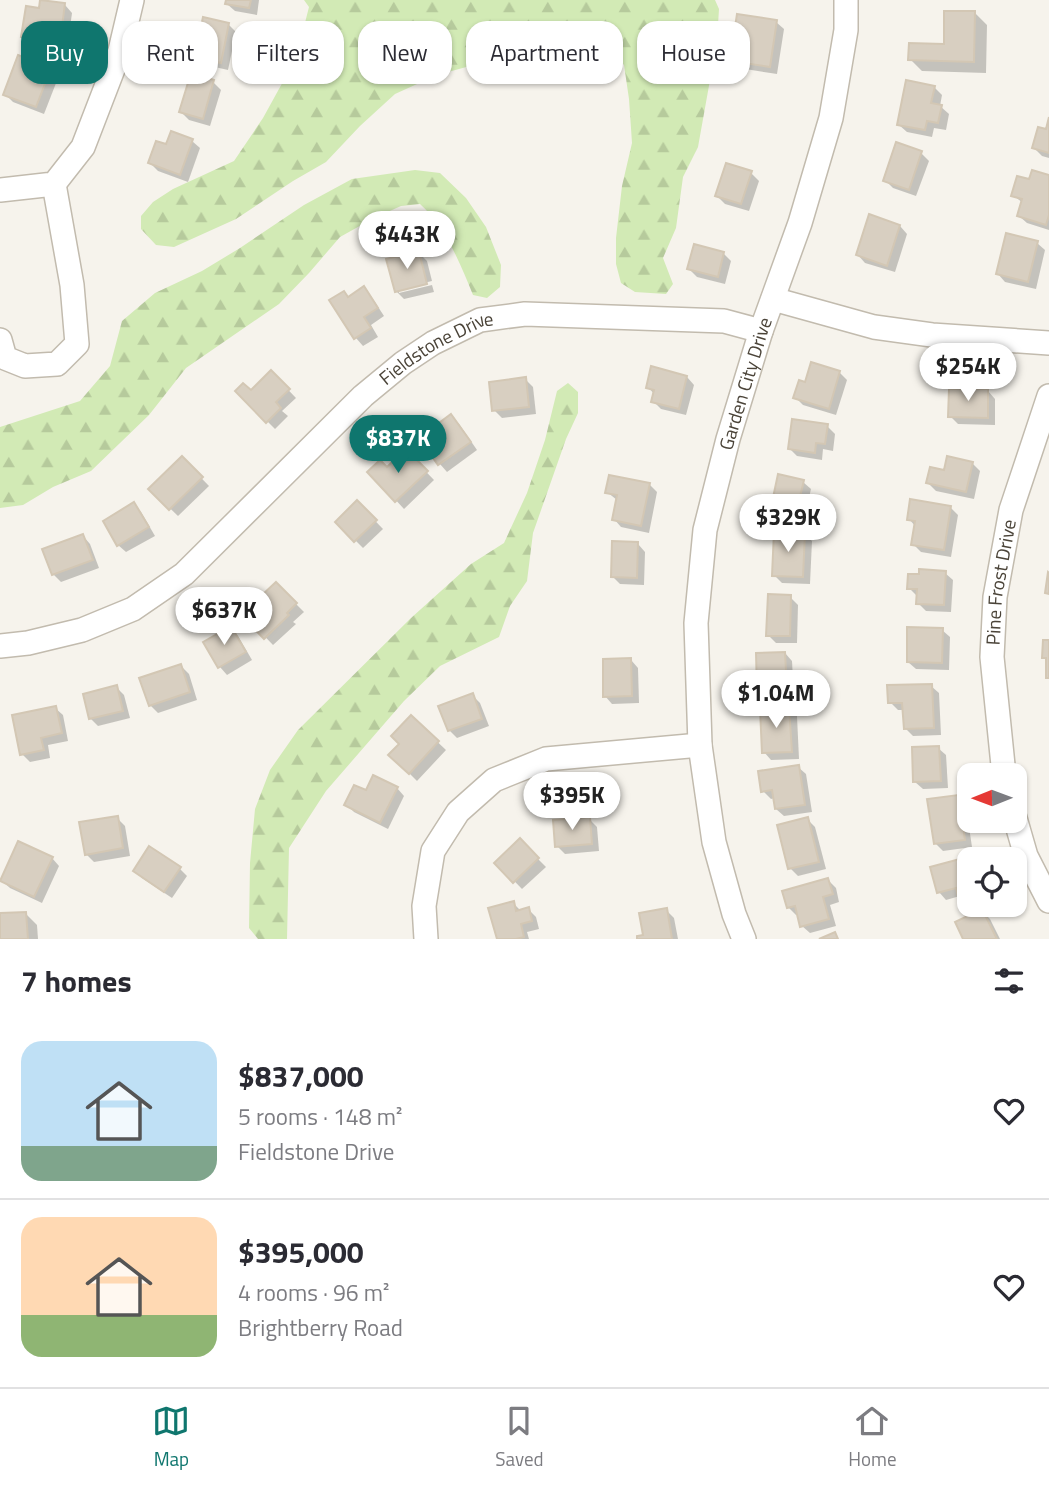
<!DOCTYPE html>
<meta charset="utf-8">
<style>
:root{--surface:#fff;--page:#f2f2f3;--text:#2b2b33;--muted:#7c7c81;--line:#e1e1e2;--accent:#0f766e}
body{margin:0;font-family:"Titillium Web",sans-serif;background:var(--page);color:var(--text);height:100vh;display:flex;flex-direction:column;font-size:26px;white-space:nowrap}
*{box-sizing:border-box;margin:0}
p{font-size:23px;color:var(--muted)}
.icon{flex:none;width:38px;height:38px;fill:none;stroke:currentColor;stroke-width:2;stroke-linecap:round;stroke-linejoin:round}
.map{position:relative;height:939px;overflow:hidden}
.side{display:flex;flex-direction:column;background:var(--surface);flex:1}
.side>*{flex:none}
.hud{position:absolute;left:21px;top:21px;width:1008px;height:63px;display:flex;gap:14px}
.needle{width:46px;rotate:269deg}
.controls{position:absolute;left:957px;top:763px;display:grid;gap:14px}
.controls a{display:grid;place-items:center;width:70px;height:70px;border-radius:14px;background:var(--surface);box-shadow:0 2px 5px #0004;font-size:35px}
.price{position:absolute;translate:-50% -60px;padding:0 16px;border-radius:24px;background:#fff;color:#222;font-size:23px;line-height:46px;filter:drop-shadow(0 2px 4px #0008)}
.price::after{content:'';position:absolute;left:50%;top:42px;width:21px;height:16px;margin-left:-10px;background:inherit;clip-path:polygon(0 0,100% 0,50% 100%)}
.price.selected{background:var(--accent);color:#fff}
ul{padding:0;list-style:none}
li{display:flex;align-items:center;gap:21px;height:175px;padding:0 21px}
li+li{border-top:2px solid var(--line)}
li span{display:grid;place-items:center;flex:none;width:196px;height:140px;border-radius:21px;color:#555}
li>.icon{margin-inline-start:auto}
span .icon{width:84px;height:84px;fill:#fffc;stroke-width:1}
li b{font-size:30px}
h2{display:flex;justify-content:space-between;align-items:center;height:84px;padding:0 21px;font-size:30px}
.chip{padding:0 24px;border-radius:21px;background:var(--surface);box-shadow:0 2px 5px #0004;font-size:24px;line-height:63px}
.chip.selected{background:var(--accent);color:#fff}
.tab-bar{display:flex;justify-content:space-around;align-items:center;height:98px;border-top:2px solid var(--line);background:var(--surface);font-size:19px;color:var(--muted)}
.tab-bar a{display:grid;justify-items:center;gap:4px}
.tab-bar .selected{color:var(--accent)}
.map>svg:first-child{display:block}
.forest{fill:url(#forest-firs)}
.shadow{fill:#0003}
.building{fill:#d8cfc1;stroke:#d3c7b4;stroke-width:2}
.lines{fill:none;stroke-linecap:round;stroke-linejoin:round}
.minor-casing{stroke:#c2bbae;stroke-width:26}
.minor{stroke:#fff;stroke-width:23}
.labels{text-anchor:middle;stroke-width:5;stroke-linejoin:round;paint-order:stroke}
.street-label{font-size:19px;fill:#4b4439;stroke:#fff}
</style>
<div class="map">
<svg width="1049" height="939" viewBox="0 0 1049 939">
<defs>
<pattern id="forest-firs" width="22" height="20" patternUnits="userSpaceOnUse" patternTransform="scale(1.75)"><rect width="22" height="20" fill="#d2eab5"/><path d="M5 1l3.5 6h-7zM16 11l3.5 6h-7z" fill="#b6ca9c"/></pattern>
</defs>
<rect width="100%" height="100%" fill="#f6f3ec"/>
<g class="forest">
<path d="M304,0H715L719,9L717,41L698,147L683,177L676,228L663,258L673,284L666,294L635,292L621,283L616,264V238L622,186L632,143L629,99L624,65L608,46L568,47L492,60L437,75L395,94L360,126L326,162L293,181L236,219L174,247L156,245L141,229V216L153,202L173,189L234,161L263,118L296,58L309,7Z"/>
<path d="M415,170L440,173L466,198L486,227L501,265L500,287L487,298L473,295C460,263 446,228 420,204L401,206L374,218L340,237L309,273L279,304L186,368L149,415L91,471L53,487L23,505L0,508V427L80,401L110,366L122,321L155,293L202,271L240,248L304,205L352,179Z"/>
<path d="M568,383L578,392V413L566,439L533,533L527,581L510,606L499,637L440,666L404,701L326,791L289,848L287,939H258L249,928L250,863L255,809L270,770L298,730L411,618L471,564L504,543L527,493L545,440L557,391Z"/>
</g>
<g class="shadow">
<path d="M228,0H259L257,15L235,11L227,4Z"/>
<path d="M65,5L72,13L67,50L31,45L23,37L41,10Z"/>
<path d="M975,13L987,25L986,73L922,71L910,59L945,46Z"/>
<path d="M776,22L784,29L777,74L739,68L732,61Z"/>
<path d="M228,24L236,32L228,70L197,63L189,55L200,38Z"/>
<path d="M50,70L58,78L44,114L13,102L5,94Z"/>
<path d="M213,82L221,90L210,126L189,120L181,112Z"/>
<path d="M934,87L942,95L940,106L949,114L946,130L934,128L932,137L907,132L899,125Z"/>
<path d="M1049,123V158L1042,156L1034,148L1047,131Z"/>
<path d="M192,141L200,148L188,182L158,171L150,163L167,147Z"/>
<path d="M921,153L929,161L916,196L893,188L885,180Z"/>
<path d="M751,173L759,181L749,211L725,204L717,196Z"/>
<path d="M1049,177V230L1027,223L1019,216L1023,203L1013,195L1030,182Z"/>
<path d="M900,226L907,234L895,272L865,263L858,255Z"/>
<path d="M1037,243L1045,250L1036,289L1005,282L998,274Z"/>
<path d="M419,253L427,261L432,281L399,289V293L432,285L434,292L404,299L396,291Z"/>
<path d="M723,253L731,261L725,284L697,277L689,269Z"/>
<path d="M363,289L371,296L384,316L371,325L378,337L363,346L356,338L332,301L349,298Z"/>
<path d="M271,372L296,398L282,411L288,416L275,429L237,391L251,393Z"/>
<path d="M839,372L847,380L836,415L803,405L795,397L806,384Z"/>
<path d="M687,377L694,385L686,415L661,409L653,401L655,395L648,387Z"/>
<path d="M525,379L533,387L536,414L502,418L494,410Z"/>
<path d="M988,391L995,399V425L958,424L950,416Z"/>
<path d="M451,417L459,424L477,450L447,472L440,464L421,438Z"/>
<path d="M827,426L835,434L833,451L823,449L822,460L797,456L790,449Z"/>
<path d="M406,451L434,480L404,509L370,472L387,470Z"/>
<path d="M182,458L209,486L178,516L150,489Z"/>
<path d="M972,463L980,471L974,499L936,491L928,483L946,472Z"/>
<path d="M803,482L811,489L803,524L780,519L772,512Z"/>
<path d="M649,484L657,492L649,533L621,527L614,519L617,500L607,492Z"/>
<path d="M357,502L383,529L363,548L337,522Z"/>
<path d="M134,504L141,512L155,536L126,552L118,545Z"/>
<path d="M950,507L958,515L951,557L921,552L913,544L916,527L909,519Z"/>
<path d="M804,534L812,541L810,584L782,583L774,575Z"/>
<path d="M83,536L90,544L99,568L61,582L53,574Z"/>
<path d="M638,544L645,552L644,585L620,584L612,576Z"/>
<path d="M945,573L953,580L951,612L926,611L918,603L917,596L909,588Z"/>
<path d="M276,584L304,612L293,622L296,624L273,645L244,615Z"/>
<path d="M790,597L798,605L797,643H776L768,635Z"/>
<path d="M230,628L238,636L252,660L227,675L220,667Z"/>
<path d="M942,630L950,637L949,670L916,669L908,662Z"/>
<path d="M785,653L792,661L794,697L767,698L759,690Z"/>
<path d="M631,660L638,668L639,703L612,704L605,696Z"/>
<path d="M181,666L189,674L197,700L158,713L150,705Z"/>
<path d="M931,686L939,693L941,735L913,736L905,728V710H898L890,702Z"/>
<path d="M116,687L124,695L130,718L98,726L90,718Z"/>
<path d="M472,695L480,703L489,726L457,738L449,730Z"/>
<path d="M55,708L63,715L68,741L48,745L50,758L30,762L22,754Z"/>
<path d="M789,709L797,716L799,759L771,760L764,752Z"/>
<path d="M411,717L446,750L417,781L391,755L401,744Z"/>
<path d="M938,748L946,755L948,788L923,789L915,782Z"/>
<path d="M798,767L806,774L812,812L784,816L776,809L775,798L771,799L763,791Z"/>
<path d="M397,788L404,796L388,829L354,812L346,804L366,793Z"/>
<path d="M965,796L970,800V820H968L972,847L943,851L935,843Z"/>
<path d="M117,818L125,826L130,856L94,862L86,854Z"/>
<path d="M589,819L597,827L599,851L565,854L557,846Z"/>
<path d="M807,819L815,827L826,869L798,876L790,868Z"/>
<path d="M520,841L546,867L522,889L497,863Z"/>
<path d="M52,858L59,866L42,903L10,888L2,881Z"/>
<path d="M960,861L962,863L970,861V905H979L969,908L961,900L960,896L946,900L939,892Z"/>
<path d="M179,868L187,876L172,898L142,878L135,871Z"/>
<path d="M828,880L836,888L839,902L830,905L836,926L810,933L802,926L799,914L796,915L788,907Z"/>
<path d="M513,903L521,911L528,909L536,917L539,929L527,932L529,939H499Z"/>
<path d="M666,910L674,918L678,939H639L646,936Z"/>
<path d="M982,911L990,919L1000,939H965Z"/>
<path d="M25,913L37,925L38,939H0V915Z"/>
</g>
<g class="building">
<path d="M40,0L65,3L60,43L21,37L26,6L39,8Z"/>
<path d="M226,0H251L249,8L225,4Z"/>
<path d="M944,11H975L974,62L908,60L909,43L944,44Z"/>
<path d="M737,14L777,20L770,67L730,61Z"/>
<path d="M203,17L229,23L221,63L187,56L192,34L199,36Z"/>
<path d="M18,55L51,68L36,107L3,95Z"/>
<path d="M191,73L214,80L203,119L179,112Z"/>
<path d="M906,80L935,86L931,103L942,105L938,123L927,121L925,130L897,125Z"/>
<path d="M1049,117V153L1032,148L1038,127L1046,129Z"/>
<path d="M171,131L193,139L180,175L148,163L156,141L166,144Z"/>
<path d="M896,142L922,151L909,190L883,181Z"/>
<path d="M726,163L752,171L741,204L715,196Z"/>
<path d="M1032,170L1049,175V215L1046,225L1017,216L1022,199L1011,196L1017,176L1029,179Z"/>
<path d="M869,214L900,225L887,266L856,255Z"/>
<path d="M1006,233L1038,241L1028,282L996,274Z"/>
<path d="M694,244L724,252L718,277L687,269Z"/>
<path d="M419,251L427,284L395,292L386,259Z"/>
<path d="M364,286L378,308L364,317L371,328L354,339L329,300L344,291L348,297Z"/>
<path d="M811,362L840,371L829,409L793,398L799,380L805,382Z"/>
<path d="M651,366L687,376L679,409L651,402L654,390L646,388Z"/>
<path d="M271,370L290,389L276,402L281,408L266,423L235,391L243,383L251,390Z"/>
<path d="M526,377L529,407L492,411L489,382Z"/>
<path d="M949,389H988V418L948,417Z"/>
<path d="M451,414L471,442L438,465L419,438Z"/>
<path d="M792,419L828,424L825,444L816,443L815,453L788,449Z"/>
<path d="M406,449L428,471L395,502L367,472L380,460L387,467Z"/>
<path d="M182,456L203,477L169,510L148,489Z"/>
<path d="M947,456L973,462L966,492L926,483L930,467L944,470Z"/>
<path d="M778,474L804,480L795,518L770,512Z"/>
<path d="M609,475L650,483L641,526L612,520L617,495L605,493Z"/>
<path d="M910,499L951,506L944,550L911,545L915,521L907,520Z"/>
<path d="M357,500L377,520L354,542L335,522Z"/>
<path d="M134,502L149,527L117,546L103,521Z"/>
<path d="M774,531L805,532L803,577L772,576Z"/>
<path d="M83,534L93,560L52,575L42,549Z"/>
<path d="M612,541L638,542L637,578L611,577Z"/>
<path d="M919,569L946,571L944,605L916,604L917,589H907L908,574H919Z"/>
<path d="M1048,572L1049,573V594L1045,593Z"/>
<path d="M276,582L297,603L287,613L289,615L264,639L241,615Z"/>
<path d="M768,594L791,595L790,636H766Z"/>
<path d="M231,626L246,652L218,668L203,642Z"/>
<path d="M907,627L943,628L942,663L907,662Z"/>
<path d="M1043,640H1049V678H1046V658H1042Z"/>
<path d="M785,652L787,690L757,691L756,653Z"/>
<path d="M631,658L632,696L603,697V659Z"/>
<path d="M181,664L190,692L149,706L139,678Z"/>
<path d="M932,684L934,728L904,729L902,703H888L887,685Z"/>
<path d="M117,685L123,711L89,719L83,694Z"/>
<path d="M473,693L482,719L448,731L438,706Z"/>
<path d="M56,706L62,733L41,738L44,750L20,755L12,715Z"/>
<path d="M789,707L792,752L762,753L760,708Z"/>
<path d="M411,715L439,741L409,774L388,755L399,744L391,736Z"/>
<path d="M939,746L941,781L913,782L912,747Z"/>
<path d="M799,765L805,805L775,809L772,790L761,792L758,771Z"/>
<path d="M373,775L398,787L380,823L344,805L354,785L366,790Z"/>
<path d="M966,794L968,811L961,812L965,840L934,844L927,799Z"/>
<path d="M118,816L123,848L85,855L79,822Z"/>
<path d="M590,817L592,844L555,847L553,820Z"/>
<path d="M808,817L819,862L788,869L777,825Z"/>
<path d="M520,838L539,858L513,883L494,863Z"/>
<path d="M18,841L53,857L34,897L0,881Z"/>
<path d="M149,846L181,867L164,892L133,871Z"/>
<path d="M960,859L961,862L970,860V898L959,901L956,888L937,893L930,867Z"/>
<path d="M828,878L833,894L823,897L829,919L800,927L795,906L787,908L782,891Z"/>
<path d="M514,901L516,911L529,907L532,921L521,924L524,937L516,939H497L488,908Z"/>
<path d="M667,908L672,939H637V936L643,935L639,913Z"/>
<path d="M982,909L997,939H963L955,922Z"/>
<path d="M26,912L28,939H0V913Z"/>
<path d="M835,932L838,939H819Z"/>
</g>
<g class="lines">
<g class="minor-casing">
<g id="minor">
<path d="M0,190L54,184L83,147L120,51L132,0"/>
<path d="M773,299L874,327L932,335L1049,343"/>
<path d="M0,340L5,358L25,366L57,364L77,344L72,285L54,184"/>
<path id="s1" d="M0,646L28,643L82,630L133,609L184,574L363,396L403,363L433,343L480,320L525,314L724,321L761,331"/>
<path id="s2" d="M1004,775L992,657L995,597L1011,510L1049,396"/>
<path d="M1015,818L1026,856L1049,901"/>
<path d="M426,939L424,906L433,851L458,812L494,780L546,759L700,745"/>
<path id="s3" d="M744,939L734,914L714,842L700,745L696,623L705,530L728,439L761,331L800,223L831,118L846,30V0"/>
</g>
</g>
<use href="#minor" class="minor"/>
</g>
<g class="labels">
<g class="street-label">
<text dy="7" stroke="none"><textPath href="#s1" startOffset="542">Fieldstone Drive</textPath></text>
<text dy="7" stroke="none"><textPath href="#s3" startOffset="567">Garden City Drive</textPath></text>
<text dy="7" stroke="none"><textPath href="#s2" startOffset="194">Pine Frost Drive</textPath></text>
</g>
</g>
</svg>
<div class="controls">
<a><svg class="needle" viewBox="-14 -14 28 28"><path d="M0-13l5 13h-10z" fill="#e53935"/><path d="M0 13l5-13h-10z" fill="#7c7c81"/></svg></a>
<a><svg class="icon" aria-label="locate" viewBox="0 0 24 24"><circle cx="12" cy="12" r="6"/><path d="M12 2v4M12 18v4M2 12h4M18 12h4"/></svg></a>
</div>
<b class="price" style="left:407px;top:271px">$443K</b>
<b class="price" style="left:968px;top:403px">$254K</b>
<b class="price selected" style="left:398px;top:475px">$837K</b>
<b class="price" style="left:788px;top:554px">$329K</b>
<b class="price" style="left:224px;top:647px">$637K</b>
<b class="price" style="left:776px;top:730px">$1.04M</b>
<b class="price" style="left:572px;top:832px">$395K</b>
<div class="hud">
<a class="chip selected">Buy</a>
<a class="chip">Rent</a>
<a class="chip">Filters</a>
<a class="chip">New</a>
<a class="chip">Apartment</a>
<a class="chip">House</a>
</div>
</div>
<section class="side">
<h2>7 homes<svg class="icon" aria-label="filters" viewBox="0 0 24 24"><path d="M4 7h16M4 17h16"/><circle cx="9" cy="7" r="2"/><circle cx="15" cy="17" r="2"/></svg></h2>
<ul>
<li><span style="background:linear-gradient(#bfe0f5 75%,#7fa58c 0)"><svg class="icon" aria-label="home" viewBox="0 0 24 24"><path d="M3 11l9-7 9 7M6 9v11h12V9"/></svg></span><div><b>$837,000</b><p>5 rooms · 148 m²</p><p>Fieldstone Drive</p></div><svg class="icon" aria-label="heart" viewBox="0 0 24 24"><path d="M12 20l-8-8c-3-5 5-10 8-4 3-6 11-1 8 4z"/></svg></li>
<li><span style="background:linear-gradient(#ffd9b3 70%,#8fb573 0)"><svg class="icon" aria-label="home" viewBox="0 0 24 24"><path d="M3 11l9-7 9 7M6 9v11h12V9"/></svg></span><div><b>$395,000</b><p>4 rooms · 96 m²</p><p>Brightberry Road</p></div><svg class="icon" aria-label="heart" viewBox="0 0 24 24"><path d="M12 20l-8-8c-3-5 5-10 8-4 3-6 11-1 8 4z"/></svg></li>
</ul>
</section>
<nav class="tab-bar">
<a class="selected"><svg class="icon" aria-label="map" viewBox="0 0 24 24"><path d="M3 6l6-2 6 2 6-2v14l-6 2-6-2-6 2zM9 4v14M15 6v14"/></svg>Map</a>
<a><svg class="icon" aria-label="saved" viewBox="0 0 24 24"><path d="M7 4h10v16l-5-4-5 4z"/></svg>Saved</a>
<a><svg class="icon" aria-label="home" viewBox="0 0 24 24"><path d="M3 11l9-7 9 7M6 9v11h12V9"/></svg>Home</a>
</nav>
